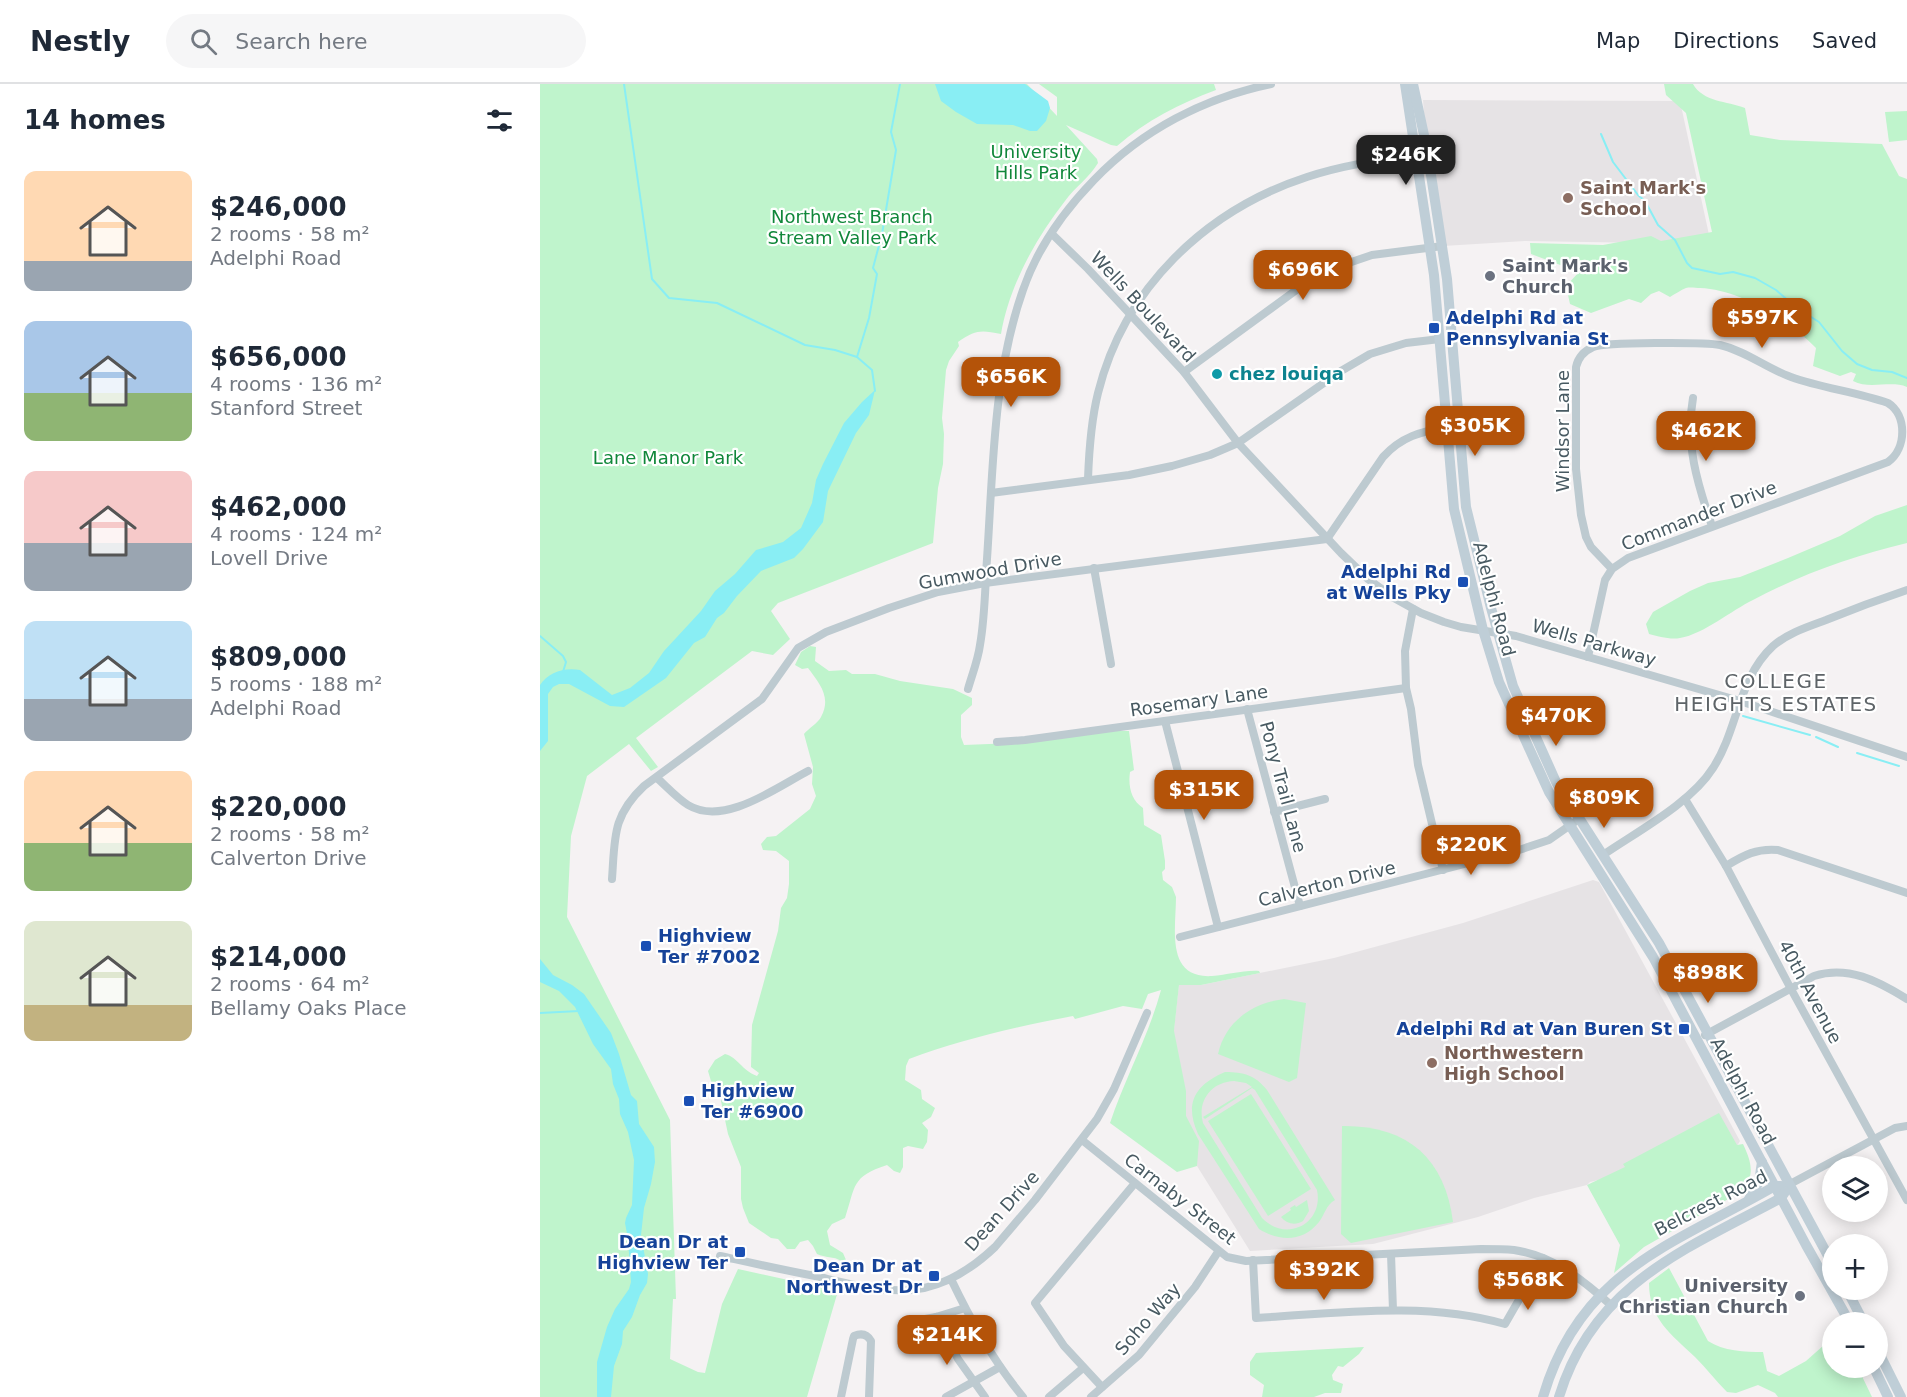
<!DOCTYPE html>
<meta charset="utf-8">
<style>
:root{--surface:#fff;--page:#f6f6f7;--text:#1f2937;--muted:#747a83;--line:#e0e1e3;--accent:#b45309}
body{margin:0;font-family:"DejaVu Sans",sans-serif;background:var(--page);color:var(--text);height:100vh;display:flex;flex-direction:column;font-size:22px;white-space:nowrap}
*{box-sizing:border-box;margin:0}
p{font-size:20px;color:var(--muted)}
.icon{flex:none;width:33px;height:33px;fill:none;stroke:currentColor;stroke-width:2;stroke-linecap:round;stroke-linejoin:round}
.map{position:relative;flex:1;overflow:hidden}
.panel{display:flex;flex-direction:column;background:var(--surface);width:540px}
.panel>*{flex:none}
.controls{position:absolute;left:1282px;top:1072px;display:grid;gap:12px}
.controls a{display:grid;place-items:center;width:66px;height:66px;border-radius:50%;background:var(--surface);box-shadow:0 3px 15px #0003;font-size:30px}
.price{position:absolute;translate:-50% -51px;padding:0 14px;border-radius:12px;background:var(--accent);color:#fff;font-size:20px;line-height:39px;filter:drop-shadow(0 2px 3px #0008)}
.price::after{content:'';position:absolute;left:50%;top:36px;width:18px;height:14px;margin-left:-9px;background:inherit;clip-path:polygon(0 0,100% 0,50% 100%)}
.price.active{background:#222;color:#fff}
ul{padding:0;list-style:none}
li{display:flex;align-items:center;gap:18px;height:150px;padding:0 24px}
li span{display:grid;place-items:center;flex:none;width:168px;height:120px;border-radius:12px;color:#555}
li>.icon{margin-inline-start:auto}
span .icon{width:72px;height:72px;fill:#fffc;stroke-width:1}
li b{font-size:26px}
h2{display:flex;justify-content:space-between;align-items:center;height:72px;padding:0 24px;font-size:26px}
header{display:flex;align-items:center;gap:36px;box-sizing:border-box;height:84px;padding:0 30px;background:var(--surface);border-bottom:2px solid var(--line)}
header strong{font-size:28px}
nav{display:flex;gap:33px;margin-inline-start:auto;font-size:21px}
.search{width:420px;height:54px;background:var(--page);display:flex;align-items:center;gap:15px;box-sizing:border-box;padding:0 21px;border-radius:33px;color:var(--muted);font-size:22px}
main{display:flex;flex:1;min-height:0}
.map>svg:first-child{display:block}
.education{fill:#e6e3e5}
.green{fill:#bff4cc;fill-rule:evenodd}
.water{fill:#89eef4}
.lines{fill:none;stroke-linecap:round;stroke-linejoin:round}
.stream{stroke:#89eef4;stroke-width:2}
.minor{stroke:#bdcad0;stroke-width:8}
.secondary{stroke:#bfced7;stroke-width:10}
.education-dot{fill:#8d6e63;stroke:#fff;stroke-width:2}
.worship-dot{fill:#6b7280;stroke:#fff;stroke-width:2}
.transit-dot{fill:#1a4fb4;stroke:#fff;stroke-width:2}
.culture-dot{fill:#0f9aa8;stroke:#fff;stroke-width:2}
.labels{text-anchor:middle;stroke-width:4.5;stroke-linejoin:round;paint-order:stroke}
.park-label{font-size:18px;fill:#10873a;stroke:#fff}
.education-label{font-size:18px;font-weight:bold;fill:#785e54;stroke:#fff;text-anchor:start}
.worship-label{font-size:18px;font-weight:bold;fill:#5b616d;stroke:#fff;text-anchor:start}
.street-label{font-size:18px;fill:#485a62;stroke:#fff}
.transit-label{font-size:18px;font-weight:bold;fill:#164399;stroke:#fff;text-anchor:end}
.culture-label{font-size:18px;font-weight:bold;fill:#0d838f;stroke:#fff;text-anchor:start}
.neighbourhood-label{font-size:20px;letter-spacing:1.5px;fill:#5e6468;stroke:#fff}
</style>
<header>
<strong>Nestly</strong>
<div class="search"><svg class="icon" aria-label="search" viewBox="0 0 24 24"><circle cx="10" cy="10" r="6"/><path d="M15 15l6 6"/></svg>Search here</div>
<nav><a>Map</a><a>Directions</a><a>Saved</a></nav>
</header>
<main>
<section class="panel">
<h2>14 homes<svg class="icon" aria-label="filters" viewBox="0 0 24 24"><path d="M4 7h16M4 17h16"/><circle cx="9" cy="7" r="2"/><circle cx="15" cy="17" r="2"/></svg></h2>
<ul>
<li><span style="background:linear-gradient(#ffd9b3 75%,#9aa5b1 0)"><svg class="icon" aria-label="home" viewBox="0 0 24 24"><path d="M3 11l9-7 9 7M6 9v11h12V9"/></svg></span><div><b>$246,000</b><p>2 rooms · 58 m²</p><p>Adelphi Road</p></div></li>
<li><span style="background:linear-gradient(#a9c7e8 60%,#8fb573 0)"><svg class="icon" aria-label="home" viewBox="0 0 24 24"><path d="M3 11l9-7 9 7M6 9v11h12V9"/></svg></span><div><b>$656,000</b><p>4 rooms · 136 m²</p><p>Stanford Street</p></div></li>
<li><span style="background:linear-gradient(#f6c9c9 60%,#9aa5b1 0)"><svg class="icon" aria-label="home" viewBox="0 0 24 24"><path d="M3 11l9-7 9 7M6 9v11h12V9"/></svg></span><div><b>$462,000</b><p>4 rooms · 124 m²</p><p>Lovell Drive</p></div></li>
<li><span style="background:linear-gradient(#bfe0f5 65%,#9aa5b1 0)"><svg class="icon" aria-label="home" viewBox="0 0 24 24"><path d="M3 11l9-7 9 7M6 9v11h12V9"/></svg></span><div><b>$809,000</b><p>5 rooms · 188 m²</p><p>Adelphi Road</p></div></li>
<li><span style="background:linear-gradient(#ffd9b3 60%,#8fb573 0)"><svg class="icon" aria-label="home" viewBox="0 0 24 24"><path d="M3 11l9-7 9 7M6 9v11h12V9"/></svg></span><div><b>$220,000</b><p>2 rooms · 58 m²</p><p>Calverton Drive</p></div></li>
<li><span style="background:linear-gradient(#dfe7d0 70%,#c2b280 0)"><svg class="icon" aria-label="home" viewBox="0 0 24 24"><path d="M3 11l9-7 9 7M6 9v11h12V9"/></svg></span><div><b>$214,000</b><p>2 rooms · 64 m²</p><p>Bellamy Oaks Place</p></div></li>
</ul>
</section>
<div class="map">
<svg width="1367" height="1313" viewBox="0 0 1367 1313">
<rect width="100%" height="100%" fill="#f5f2f3"/>
<g class="education">
<path d="M883,16L1140,17L1171,160L985,157L903,162L887,65Z"/>
<path d="M1053,796L1059,798L1200,1057L1197,1062L1050,1098L1047,1101L994,1114L938,1133L833,1160L710,1167L657,1082L626,1018L639,900L661,901L794,874L923,839Z"/>
</g>
<g class="green">
<path d="M0,0H487L517,32V13L499,0H674L676,6C639,20 607,36 577,62L571,61L526,41L557,75L558,79C550,93 534,104 525,117C495,155 469,203 461,250C440,246 436,246 418,258L419,262L409,277L406,286L402,334L404,350L403,380L398,404L393,459L238,519L231,527L250,555L233,571L212,567L96,654L118,683L111,687L89,660L47,692L31,752L27,833L130,1036L136,1215H133L130,1275L158,1288L165,1289L182,1220L198,1185L298,1207L267,1313H0Z"/>
<path d="M1124,0H1153C1163,18 1187,17 1205,24L1210,51L1240,56L1342,60L1359,92L1367,95V303C1350,296 1330,306 1313,297L1316,290L1311,288L1300,292L1273,282L1276,264C1248,235 1201,206 1160,204C1156,204 1150,203 1146,204C1141,206 1135,210 1130,213L1119,207L1111,210L1101,219L1089,215L1051,229L1030,220L1026,202L1039,188L991,170L990,159L1063,161L1111,152L1121,157L1172,148L1146,29L1126,11Z"/>
<path d="M1367,27V56L1349,58L1345,28Z"/>
<path d="M1367,421V459C1313,472 1262,490 1213,516C1192,526 1164,550 1140,554C1130,556 1118,552 1109,550L1106,540L1113,528L1150,507L1168,499L1200,493L1248,474L1300,452L1335,432Z"/>
<path d="M270,562L276,563L275,577L289,587L306,586L312,590H335L360,597L413,605L432,614V621L421,631V653L424,661L474,659L562,647H589L594,686L590,688C588,702 591,716 603,724L604,741L621,751L625,777V785L622,788L623,796L632,803L636,813C636,844 625,895 672,892C688,891 703,886 719,887L720,889L661,901H639L634,947L646,1007V1032L659,1057L657,1082L637,1088L570,1039C585,994 609,951 621,906L608,910L602,925L583,922L535,935L533,932C479,942 420,956 369,975L366,982L365,996L381,1006L382,1015L395,1024L391,1033L382,1039L388,1046L387,1058L383,1065L368,1062L363,1064V1083L360,1089L354,1087L347,1081C311,1093 316,1101 305,1134L292,1140L287,1147L290,1161L303,1169L306,1176L301,1177C294,1172 285,1174 277,1170L273,1162L268,1156L260,1158L255,1165H247L238,1155L231,1154L209,1139L203,1124L201,1115V1083L188,1050L181,1017L185,1011L173,1004L168,987L175,976L185,970C199,974 201,986 217,992L219,989L211,983L212,941L238,847L241,824L247,814L249,800V777L236,767L223,766L221,760L227,753L236,752L270,725L276,712L272,700L273,683L264,650C269,644 278,639 281,633C292,613 279,599 268,584L262,585L255,581L261,568Z"/>
<path d="M744,915L766,919L757,994L749,998L678,970C685,938 712,919 744,915Z"/>
<path d="M685,988C704,988 715,991 727,1006L795,1116C786,1121 785,1130 779,1138C763,1158 740,1158 719,1145L658,1050C644,1019 655,1001 685,988ZM694,997L706,999L712,1003L663,1033L665,1035L712,1004L715,1006L777,1106C784,1140 746,1159 722,1134L663,1039C657,1017 671,998 694,997Z"/>
<path d="M711,1010L771,1105L728,1132L668,1037Z"/>
<path d="M1179,1029L1197,1061L1203,1060C1211,1077 1215,1089 1204,1106L1104,1163L1074,1189L1080,1161L1047,1101L1085,1083L1083,1080Z"/>
<path d="M802,1042C867,1041 905,1074 913,1138L811,1159L801,1150Z"/>
<path d="M767,1116L769,1127L763,1137C755,1142 747,1140 741,1133L751,1126L750,1124L755,1121L756,1123Z"/>
<path d="M1129,1184L1168,1257C1183,1267 1205,1268 1223,1268L1227,1287L1239,1292L1266,1277L1293,1253V1284H1318L1332,1313H1238L1235,1309L1218,1301L1196,1309L1187,1308C1176,1297 1166,1284 1155,1273C1131,1250 1109,1235 1109,1199Z"/>
<path d="M824,1263L819,1270L803,1283L798,1282L792,1291L793,1296L803,1300L801,1309H785L774,1313H722L724,1301L710,1291V1278L716,1269Z"/>
</g>
<g class="water">
<path d="M395,0H485L508,17L510,24L506,37L497,47H490L473,41L437,40L416,28L401,17Z"/>
<path d="M335,306L329,331L316,349L288,407L283,438L263,465L254,474L221,487L197,512L184,529L177,534L165,553L154,559L126,594L84,623L70,622L29,600H19L13,603L8,610V657L0,667V601C8,588 25,583 40,586L72,611L90,604L109,589L124,567L161,527L175,507L195,490L216,466L243,458L261,444L272,419L276,396L283,380L304,339L322,318Z"/>
<path d="M0,875L13,891L32,901L44,910L71,949L79,970L91,1011L97,1017L99,1040L114,1063L115,1078L111,1100L104,1124L101,1151L108,1190L107,1199L100,1211L92,1233L83,1247L82,1260L74,1282L71,1313H57V1278L67,1243L75,1225L89,1205L91,1198L88,1155L85,1139L86,1134L92,1121L94,1076L88,1048L80,1030L79,1015L73,1000L71,985L53,960L35,923L19,907L0,898Z"/>
</g>
<g class="lines">
<g class="stream">
<path d="M84,0L112,195L129,214L177,219L265,261L295,266L317,273L332,286L335,307"/>
<path d="M1061,50L1073,78L1098,111L1105,117L1118,141L1135,156L1147,179L1152,184L1180,190L1193,188L1215,194L1236,206L1257,224L1279,238L1302,267L1317,280L1332,286L1352,288L1367,294"/>
<path d="M317,273L329,234L337,190L333,184L342,150L356,66L351,48L360,0"/>
<path d="M0,552L23,572L26,578L23,588"/>
<path d="M1203,632L1270,651"/>
<path d="M1276,653L1298,663"/>
<path d="M1317,669L1359,682"/>
<path d="M0,929L39,927"/>
</g>
<g class="minor">
<path d="M512,150L548,185L644,288L698,359L801,469L828,495L854,514L881,529L904,538L921,543L976,552L1048,573L1200,617L1367,673"/>
<path d="M644,288L759,204L791,185L832,171L903,162"/>
<path d="M1153,314C1145,359 1157,399 1172,442"/>
<path d="M548,395C549,367 551,337 558,309C584,204 666,126 767,93C806,80 848,75 888,69"/>
<path d="M451,409L589,391L632,382L670,371L698,359L801,287L830,270L866,259L900,255"/>
<path d="M787,455L843,373C861,353 881,347 907,344"/>
<path d="M554,484L571,580"/>
<path d="M873,525L865,567L866,604L871,625L878,681L903,786"/>
<path d="M1048,573L1065,496L1072,485L1088,474L1348,378C1367,364 1367,331 1348,319C1316,308 1282,304 1251,293C1226,284 1206,267 1180,261C1165,258 1064,258 1053,263C1044,267 1038,274 1036,283V385L1041,431L1046,453L1051,463L1072,485"/>
<path d="M428,605C432,591 438,576 440,561C445,533 445,503 447,475C453,386 453,291 483,206C497,165 524,127 554,96C602,46 664,14 731,0"/>
<path d="M707,625L760,822"/>
<path d="M625,637L678,843"/>
<path d="M457,658L485,656L866,604"/>
<path d="M117,694C127,703 137,714 148,721C184,743 237,703 268,687"/>
<path d="M1145,715L1186,782L1251,905L1367,1116"/>
<path d="M734,728L785,715"/>
<path d="M1063,771C1098,747 1151,719 1173,684C1198,646 1198,594 1233,562C1248,549 1267,543 1286,536C1313,525 1340,515 1367,506"/>
<path d="M1186,782C1204,771 1217,764 1238,766L1367,809"/>
<path d="M72,795C75,754 72,732 104,702L222,615L258,564L286,548L349,524L398,508L445,499L787,455"/>
<path d="M640,853L979,766L1009,756L1039,735"/>
<path d="M1165,951L1274,892C1308,881 1338,897 1367,915"/>
<path d="M542,1056L687,1173L706,1177L941,1165C952,1165 964,1165 974,1166C1014,1172 1043,1196 1072,1222"/>
<path d="M1250,1100L1355,1044L1367,1042"/>
<path d="M851,1170L853,1226"/>
<path d="M180,1172C212,1179 243,1186 275,1192C310,1200 347,1211 384,1204C411,1198 435,1182 455,1163L495,1116L557,1035L574,1005L607,929"/>
<path d="M713,1176L716,1234C797,1229 887,1217 965,1240L1003,1174"/>
<path d="M411,1195C431,1237 453,1277 483,1313"/>
<path d="M396,1233L418,1275L445,1313"/>
<path d="M369,1238L396,1233L425,1224"/>
<path d="M562,1303L524,1262L495,1219L595,1099"/>
<path d="M301,1313L313,1255L314,1252C321,1249 327,1250 331,1257L329,1313"/>
<path d="M406,1313L460,1283"/>
<path d="M509,1313L543,1284"/>
<path d="M551,1313L599,1271L655,1203L678,1168"/>
</g>
<g class="secondary">
<path d="M865,0L894,191L914,425L943,546L959,598L1009,708L1113,873L1266,1161L1310,1239"/>
<path d="M873,0L887,65L907,195L926,423L951,524L973,602L1016,698L1119,859L1293,1181"/>
<path d="M1209,1115L1219,1098L1222,1078"/>
<path d="M1307,1206L1324,1239"/>
<path d="M1338,1267L1361,1313"/>
<path d="M1334,1284L1348,1313"/>
<path d="M1003,1313C1040,1186 1133,1161 1235,1102H1241"/>
<path d="M1019,1313C1053,1200 1146,1165 1241,1114L1245,1108"/>
</g>
</g>
<g class="education-dot">
<circle cx="1028" cy="114" r="6"/>
<circle cx="892" cy="979" r="6"/>
</g>
<g class="worship-dot">
<circle cx="950" cy="192" r="6"/>
<circle cx="1260" cy="1212" r="6"/>
</g>
<g class="transit-dot">
<rect x="888" y="238" width="12" height="12" rx="3"/>
<rect x="917" y="492" width="12" height="12" rx="3"/>
<rect x="100" y="856" width="12" height="12" rx="3"/>
<rect x="1138" y="939" width="12" height="12" rx="3"/>
<rect x="143" y="1011" width="12" height="12" rx="3"/>
<rect x="194" y="1162" width="12" height="12" rx="3"/>
<rect x="388" y="1186" width="12" height="12" rx="3"/>
</g>
<circle class="culture-dot" cx="677" cy="290" r="6"/>
<g class="labels">
<g class="park-label">
<text x="496" y="74">University<tspan x="496" dy="21">Hills Park</tspan></text>
<text x="312" y="139">Northwest Branch<tspan x="312" dy="21">Stream Valley Park</tspan></text>
<text x="128" y="380">Lane Manor Park</text>
</g>
<g class="education-label">
<text x="1040" y="110">Saint Mark's<tspan x="1040" dy="21">School</tspan></text>
<text x="904" y="975">Northwestern<tspan x="904" dy="21">High School</tspan></text>
</g>
<g class="worship-label">
<text x="962" y="188">Saint Mark's<tspan x="962" dy="21">Church</tspan></text>
<text x="1248" y="1208" text-anchor="end">University<tspan x="1248" dy="21">Christian Church</tspan></text>
</g>
<g class="street-label">
<text transform="translate(603 223) rotate(47)" y="6">Wells Boulevard</text>
<text transform="translate(1023 347) rotate(-90)" y="6">Windsor Lane</text>
<text transform="translate(1159 432) rotate(-21)" y="6">Commander Drive</text>
<text transform="translate(450 487) rotate(-10)" y="6">Gumwood Drive</text>
<text transform="translate(954 515) rotate(75)" y="6">Adelphi Road</text>
<text transform="translate(1054 559) rotate(16)" y="6">Wells Parkway</text>
<text transform="translate(659 617) rotate(-8)" y="6">Rosemary Lane</text>
<text transform="translate(743 703) rotate(75)" y="6">Pony Trail Lane</text>
<text transform="translate(787 800) rotate(-14)" y="6">Calverton Drive</text>
<text transform="translate(1270 908) rotate(62)" y="6">40th Avenue</text>
<text transform="translate(1203 1007) rotate(62)" y="6">Adelphi Road</text>
<text transform="translate(640 1115) rotate(38)" y="6">Carnaby Street</text>
<text transform="translate(1171 1119) rotate(-27)" y="6">Belcrest Road</text>
<text transform="translate(462 1127) rotate(-48)" y="6">Dean Drive</text>
<text transform="translate(608 1235) rotate(-49)" y="6">Soho Way</text>
</g>
<g class="transit-label">
<text x="906" y="240" text-anchor="start">Adelphi Rd at<tspan x="906" dy="21">Pennsylvania St</tspan></text>
<text x="911" y="494">Adelphi Rd<tspan x="911" dy="21">at Wells Pky</tspan></text>
<text x="118" y="858" text-anchor="start">Highview<tspan x="118" dy="21">Ter #7002</tspan></text>
<text x="1132" y="951">Adelphi Rd at Van Buren St</text>
<text x="161" y="1013" text-anchor="start">Highview<tspan x="161" dy="21">Ter #6900</tspan></text>
<text x="188" y="1164">Dean Dr at<tspan x="188" dy="21">Highview Ter</tspan></text>
<text x="382" y="1188">Dean Dr at<tspan x="382" dy="21">Northwest Dr</tspan></text>
</g>
<g class="culture-label">
<text x="689" y="296">chez louiqa</text>
</g>
<g class="neighbourhood-label">
<text x="1236" y="604">COLLEGE<tspan x="1236" dy="23">HEIGHTS ESTATES</tspan></text>
</g>
</g>
</svg>
<div class="controls">
<a><svg class="icon" aria-label="layers" viewBox="0 0 24 24"><path d="M12 4l9 5-9 5-9-5zM3 14l9 5 9-5"/></svg></a>
<a>+</a>
<a>−</a>
</div>
<b class="price active" style="left:866px;top:102px">$246K</b>
<b class="price" style="left:763px;top:217px">$696K</b>
<b class="price" style="left:1222px;top:265px">$597K</b>
<b class="price" style="left:471px;top:324px">$656K</b>
<b class="price" style="left:935px;top:373px">$305K</b>
<b class="price" style="left:1166px;top:378px">$462K</b>
<b class="price" style="left:1016px;top:663px">$470K</b>
<b class="price" style="left:664px;top:737px">$315K</b>
<b class="price" style="left:1064px;top:745px">$809K</b>
<b class="price" style="left:931px;top:792px">$220K</b>
<b class="price" style="left:1168px;top:920px">$898K</b>
<b class="price" style="left:784px;top:1217px">$392K</b>
<b class="price" style="left:988px;top:1227px">$568K</b>
<b class="price" style="left:407px;top:1282px">$214K</b>
</div>
</main>
